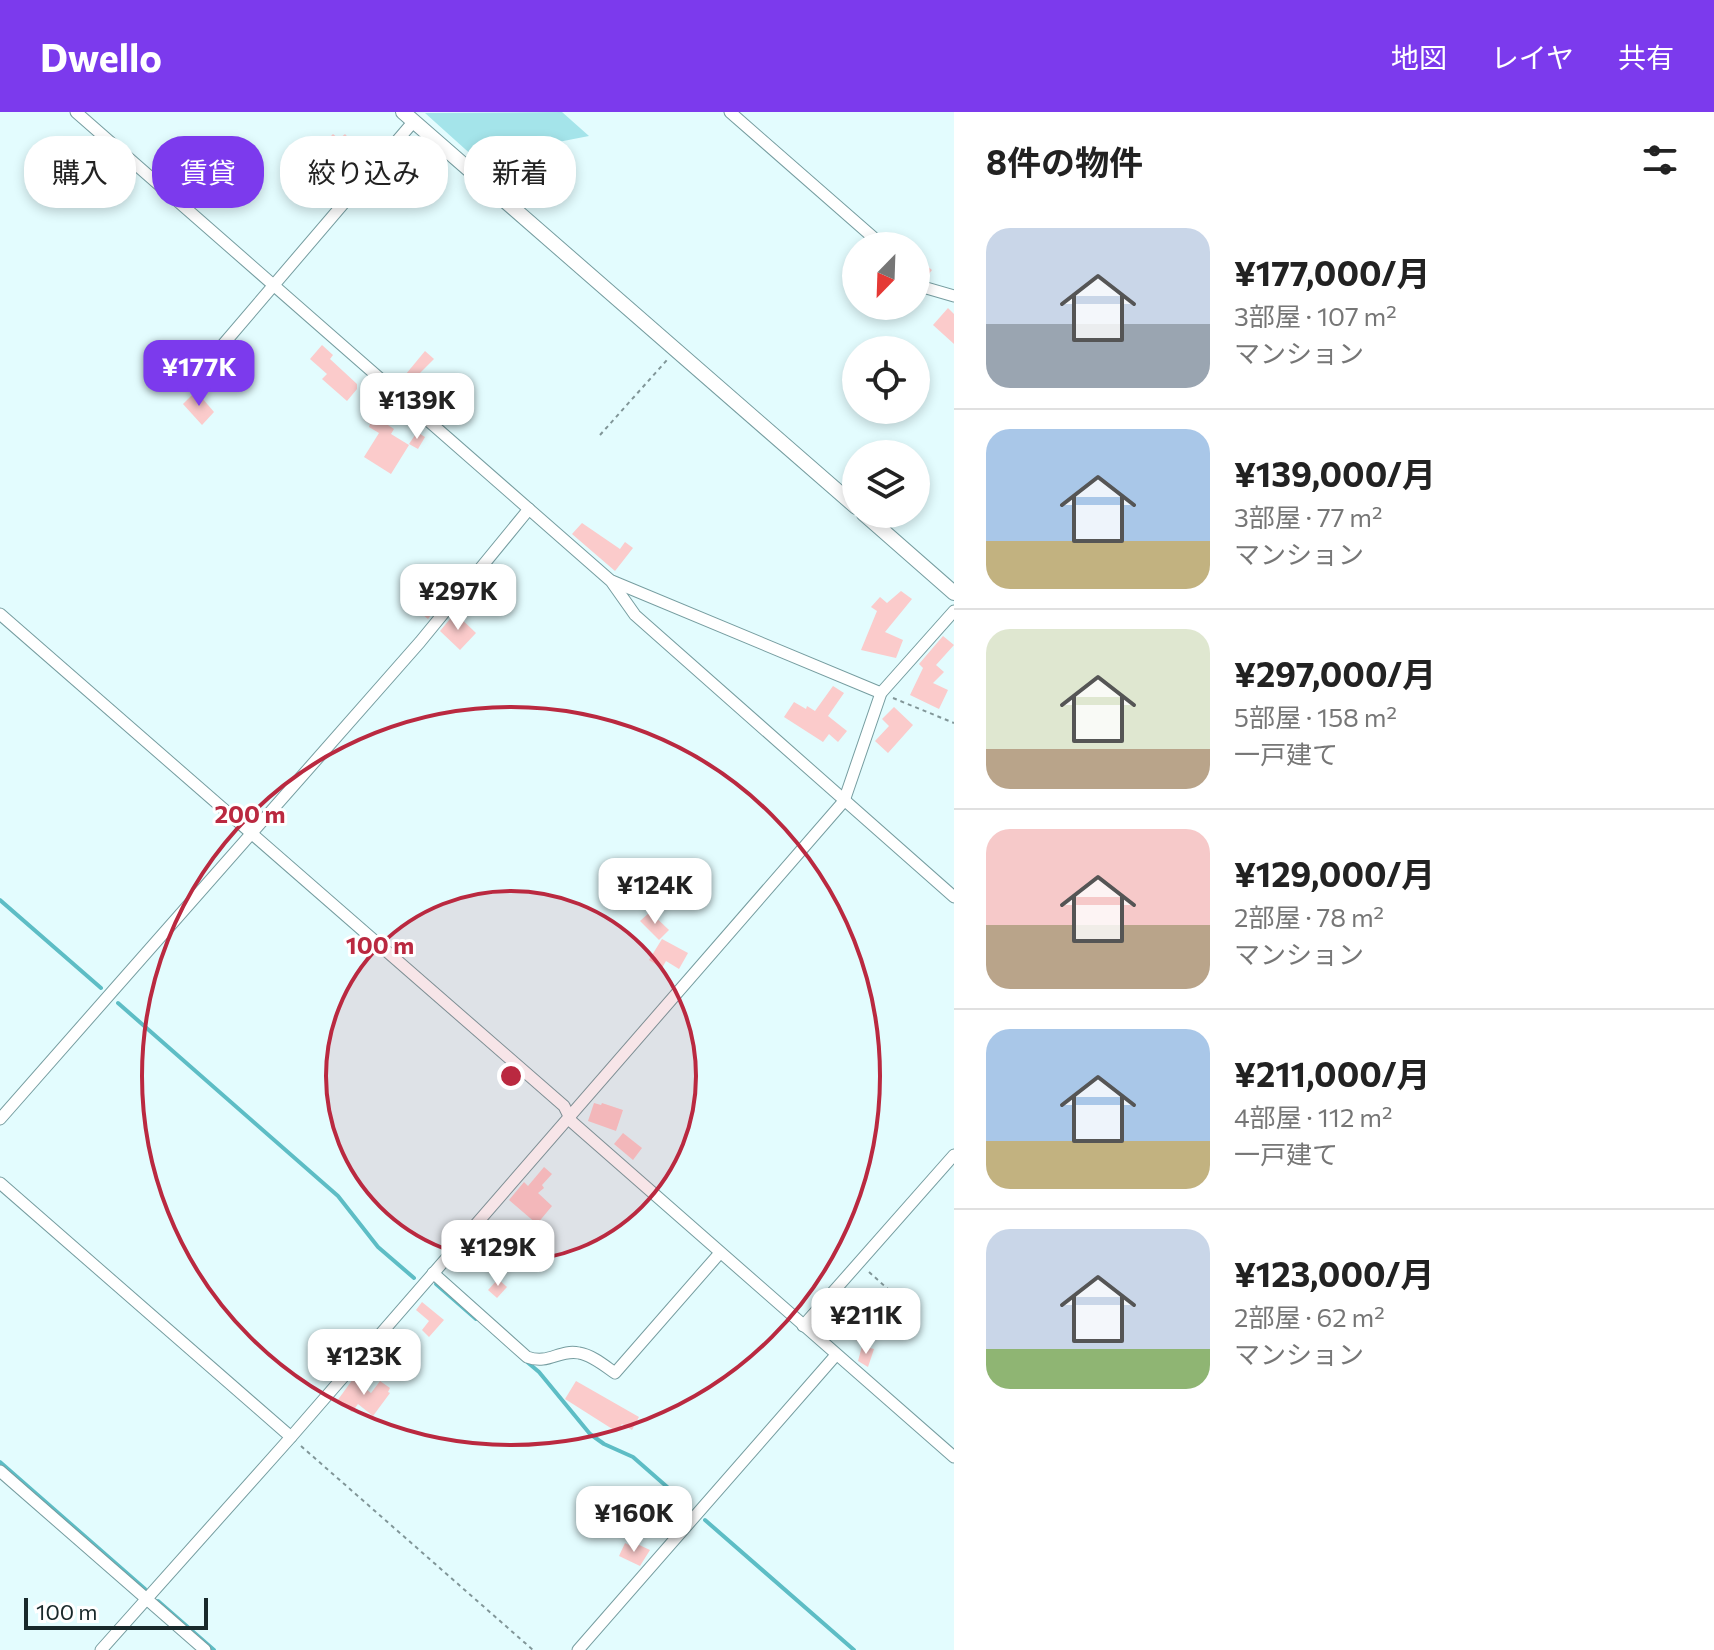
<!DOCTYPE html>
<html lang="ja">
<meta charset="utf-8">
<style>
:root{--surface:#fff;--page:#f6f6f6;--text:#222;--muted:#767676;--line:#e0e0e0;--accent:#7c3aed}
body{margin:0;font-family:Commissioner,"Noto Sans JP",sans-serif;background:var(--page);color:var(--text);height:100vh;display:flex;flex-direction:column;font-size:30px;white-space:nowrap}
*{box-sizing:border-box;margin:0}
p{font-size:26px;color:var(--muted)}
.icon{flex:none;width:44px;height:44px;fill:none;stroke:currentColor;stroke-width:2;stroke-linecap:round;stroke-linejoin:round}
.map{position:relative;flex:1;overflow:hidden}
.side{display:flex;flex-direction:column;background:var(--surface);width:760px}
.side>*{flex:none}
.top-card{position:absolute;left:24px;top:24px;width:760px;height:72px;display:flex;gap:16px}
.needle{width:52px;rotate:203deg}
.buttons{position:absolute;left:842px;top:120px;display:grid;gap:16px}
.buttons a{display:grid;place-items:center;width:88px;height:88px;border-radius:50%;background:var(--surface);box-shadow:0 4px 12px #0003;font-size:40px}
.scale{position:absolute;left:24px;bottom:20px;width:184px;box-sizing:border-box;padding-left:8px;border:4px solid #19292b;border-top:0;font-size:22px;line-height:28px;white-space:nowrap;color:#19292b;-webkit-text-stroke:6px #fff;paint-order:stroke}
.price{position:absolute;translate:-50% -68px;padding:0 18px;border-radius:16px;background:#fff;color:#222;font-size:26px;line-height:52px;filter:drop-shadow(0 2px 4px #0008)}
.price::after{content:'';position:absolute;left:50%;top:48px;width:24px;height:18px;margin-left:-12px;background:inherit;clip-path:polygon(0 0,100% 0,50% 100%)}
.price.selected{background:var(--accent);color:#fff}
ul{padding:0;list-style:none}
li{display:flex;align-items:center;gap:24px;height:200px;padding:0 32px}
li+li{border-top:2px solid var(--line)}
li span{display:grid;place-items:center;flex:none;width:224px;height:160px;border-radius:24px;color:#555}
li>.icon{margin-inline-start:auto}
span .icon{width:96px;height:96px;fill:#fffc;stroke-width:1}
li b{font-size:34px}
h2{display:flex;justify-content:space-between;align-items:center;height:96px;padding:0 32px;font-size:34px}
.chip{padding:0 28px;border-radius:32px;background:var(--surface);box-shadow:0 4px 12px #0003;font-size:28px;line-height:72px}
.chip.selected{background:var(--accent);color:#fff}
header{display:flex;align-items:center;gap:48px;box-sizing:border-box;height:112px;padding:0 40px;background:var(--accent);color:#fff}
header strong{font-size:38px}
nav{display:flex;gap:44px;margin-inline-start:auto;font-size:28px}
main{display:flex;flex:1;min-height:0}
.map>svg:first-child{display:block}
.green{fill:#a4e4ea}
.lines{fill:none;stroke-linecap:round;stroke-linejoin:round}
.stream{stroke:#5dbdc5;stroke-width:4}
.building{fill:#fbcbcb}
.minor-casing{stroke:#769da0;stroke-width:13}
.tertiary-casing{stroke:#769da0;stroke-width:16}
.path{stroke:#819698;stroke-width:2;stroke-dasharray:4 4;stroke-linecap:butt}
.minor{stroke:#fff;stroke-width:11}
.tertiary{stroke:#fff;stroke-width:14}
.ring{fill:none;stroke:#ba2940;stroke-width:4}
.centre{fill:#ba2940;stroke:#fff;stroke-width:4}
.ring-label{font-size:24px;text-anchor:middle;font-weight:bold;fill:#ba2940;stroke:#fff;stroke-width:6;stroke-linejoin:round;paint-order:stroke}
</style>
<header>
<strong>Dwello</strong>
<nav><a>地図</a><a>レイヤ</a><a>共有</a></nav>
</header>
<main>
<div class="map">
<svg width="954" height="1538" viewBox="0 0 954 1538">
<rect width="100%" height="100%" fill="#e3fcfe"/>
<path class="green" d="M562,0L589,24L475,46L425,1Z"/>
<g class="lines">
<g class="stream">
<path d="M0,788L101,876"/>
<path d="M118,891L338,1084L378,1135L414,1166"/>
<path d="M436,1172L476,1207"/>
<path d="M526,1249L539,1260L590,1322L604,1332L633,1345L690,1395"/>
<path d="M0,1350L145,1477"/>
<path d="M705,1408L854,1538"/>
<path d="M158,1489L214,1538"/>
</g>
</g>
<g class="building">
<path d="M333,22L339,27L345,22L365,44L366,47L354,60L323,32Z"/>
<path d="M411,31L421,39L396,65L386,56L403,35L405,37Z"/>
<path d="M916,145L932,158L925,167L916,160Z"/>
<path d="M948,196L954,202V232L933,213Z"/>
<path d="M322,233L333,243L330,247L357,272V277L347,289L322,267L327,262L310,247Z"/>
<path d="M425,239L434,247L413,268L406,262Z"/>
<path d="M196,279L214,300L202,313L183,292Z"/>
<path d="M376,291L393,303L388,313L394,317L391,322L409,333L391,362L364,345L379,321L369,315L370,312L364,308Z"/>
<path d="M417,320L425,325L418,337L409,332Z"/>
<path d="M582,411L620,437L625,430L633,436L615,459L572,422Z"/>
<path d="M440,470L449,479L428,507L416,497Z"/>
<path d="M901,479L912,487L885,520L903,528L896,546L861,538L877,499L871,495L880,485L887,491Z"/>
<path d="M455,501L476,521L460,538L440,519Z"/>
<path d="M943,524L954,533L936,553L944,560L933,571L948,578L939,597L910,583L923,556L919,552Z"/>
<path d="M833,574L844,581L828,604L847,619L838,630L829,622L823,630L784,605L794,590L806,597L807,594L815,599Z"/>
<path d="M894,595L913,613L888,641L875,629L889,614L882,607Z"/>
<path d="M650,800L669,818L659,828L640,809Z"/>
<path d="M662,827L688,841L679,857L666,849L662,856L649,848Z"/>
<path d="M594,991L601,993L602,991L623,998L616,1019L588,1009Z"/>
<path d="M623,1021L642,1036L633,1048L614,1032Z"/>
<path d="M544,1055L552,1062L542,1073L544,1076L538,1081L552,1094L537,1112L509,1088L524,1070L528,1074Z"/>
<path d="M476,1125L501,1147L493,1156L467,1135Z"/>
<path d="M498,1167L507,1175L497,1186L488,1178Z"/>
<path d="M851,1176L869,1193L856,1208L866,1213L860,1230L830,1215L843,1185Z"/>
<path d="M422,1190L444,1208L429,1225L422,1218L429,1209L416,1198Z"/>
<path d="M395,1218L408,1229L397,1242L405,1249L392,1264L372,1247Z"/>
<path d="M862,1234L874,1237L868,1255L858,1249Z"/>
<path d="M353,1267L371,1281L380,1269L390,1276L388,1280L390,1281L373,1304L358,1292L352,1300L337,1289Z"/>
<path d="M576,1269L639,1305L632,1318L622,1312L617,1320L565,1287Z"/>
<path d="M625,1431L633,1435L635,1431L650,1438L640,1454L619,1444Z"/>
</g>
<g class="lines">
<g class="minor-casing">
<g id="minor">
<path d="M76,0L611,469L635,503L954,785"/>
<path d="M730,0L883,134"/>
<path d="M916,173L954,184"/>
<path d="M197,263L414,9"/>
<path d="M612,469L881,581"/>
<path d="M0,502L564,994L572,1010L954,1345"/>
<path d="M0,1007L420,530L529,397"/>
<path d="M0,1071L291,1325"/>
<path d="M433,1161L527,1245C549,1253 559,1237 579,1241C592,1243 605,1254 615,1261L719,1142"/>
<path d="M803,1214L954,1043"/>
<path d="M0,1359L205,1538"/>
<path d="M101,1538L291,1325L844,689L881,581L954,499"/>
<path d="M578,1538L836,1243"/>
</g>
</g>
<g class="tertiary-casing">
<g id="tertiary">
<path d="M403,0L856,395"/>
<path d="M864,402L954,481"/>
</g>
</g>
<g class="path">
<path d="M600,323L667,248"/>
<path d="M893,586L954,611"/>
<path d="M869,1160L919,1205"/>
<path d="M301,1334L533,1538"/>
</g>
<use href="#minor" class="minor"/>
<use href="#tertiary" class="tertiary"/>
</g>
<circle cx="511" cy="964" r="185" fill="#ba2940" fill-opacity=".12"/>
<g class="ring">
<circle cx="511" cy="964" r="185"/>
<circle cx="511" cy="964" r="369"/>
</g>
<circle cx="511" cy="964" r="12" class="centre"/>
<g class="ring-label">
<text x="250" y="711">200 m</text>
<text x="380" y="842">100 m</text>
</g>
</svg>
<div class="buttons">
<a><svg class="needle" viewBox="-14 -14 28 28"><path d="M0-13l5 13h-10z" fill="#e53935"/><path d="M0 13l5-13h-10z" fill="#767676"/></svg></a>
<a><svg class="icon" aria-label="locate" viewBox="0 0 24 24"><circle cx="12" cy="12" r="6"/><path d="M12 2v4M12 18v4M2 12h4M18 12h4"/></svg></a>
<a><svg class="icon" aria-label="layers" viewBox="0 0 24 24"><path d="M12 4l9 5-9 5-9-5zM3 14l9 5 9-5"/></svg></a>
</div>
<div class="scale">100 m</div>
<b class="price selected" style="left:199px;top:296px">¥177K</b>
<b class="price" style="left:417px;top:329px">¥139K</b>
<b class="price" style="left:458px;top:520px">¥297K</b>
<b class="price" style="left:655px;top:814px">¥124K</b>
<b class="price" style="left:498px;top:1176px">¥129K</b>
<b class="price" style="left:866px;top:1244px">¥211K</b>
<b class="price" style="left:364px;top:1285px">¥123K</b>
<b class="price" style="left:634px;top:1442px">¥160K</b>
<div class="top-card">
<a class="chip">購入</a>
<a class="chip selected">賃貸</a>
<a class="chip">絞り込み</a>
<a class="chip">新着</a>
</div>
</div>
<section class="side">
<h2>8件の物件<svg class="icon" aria-label="filters" viewBox="0 0 24 24"><path d="M4 7h16M4 17h16"/><circle cx="9" cy="7" r="2"/><circle cx="15" cy="17" r="2"/></svg></h2>
<ul>
<li><span style="background:linear-gradient(#c9d6e8 60%,#9aa5b1 0)"><svg class="icon" aria-label="home" viewBox="0 0 24 24"><path d="M3 11l9-7 9 7M6 9v11h12V9"/></svg></span><div><b>¥177,000/月</b><p>3部屋 · 107 m²</p><p>マンション</p></div></li>
<li><span style="background:linear-gradient(#a9c7e8 70%,#c2b280 0)"><svg class="icon" aria-label="home" viewBox="0 0 24 24"><path d="M3 11l9-7 9 7M6 9v11h12V9"/></svg></span><div><b>¥139,000/月</b><p>3部屋 · 77 m²</p><p>マンション</p></div></li>
<li><span style="background:linear-gradient(#dfe7d0 75%,#b9a48a 0)"><svg class="icon" aria-label="home" viewBox="0 0 24 24"><path d="M3 11l9-7 9 7M6 9v11h12V9"/></svg></span><div><b>¥297,000/月</b><p>5部屋 · 158 m²</p><p>一戸建て</p></div></li>
<li><span style="background:linear-gradient(#f6c9c9 60%,#b9a48a 0)"><svg class="icon" aria-label="home" viewBox="0 0 24 24"><path d="M3 11l9-7 9 7M6 9v11h12V9"/></svg></span><div><b>¥129,000/月</b><p>2部屋 · 78 m²</p><p>マンション</p></div></li>
<li><span style="background:linear-gradient(#a9c7e8 70%,#c2b280 0)"><svg class="icon" aria-label="home" viewBox="0 0 24 24"><path d="M3 11l9-7 9 7M6 9v11h12V9"/></svg></span><div><b>¥211,000/月</b><p>4部屋 · 112 m²</p><p>一戸建て</p></div></li>
<li><span style="background:linear-gradient(#c9d6e8 75%,#8fb573 0)"><svg class="icon" aria-label="home" viewBox="0 0 24 24"><path d="M3 11l9-7 9 7M6 9v11h12V9"/></svg></span><div><b>¥123,000/月</b><p>2部屋 · 62 m²</p><p>マンション</p></div></li>
</ul>
</section>
</main>
